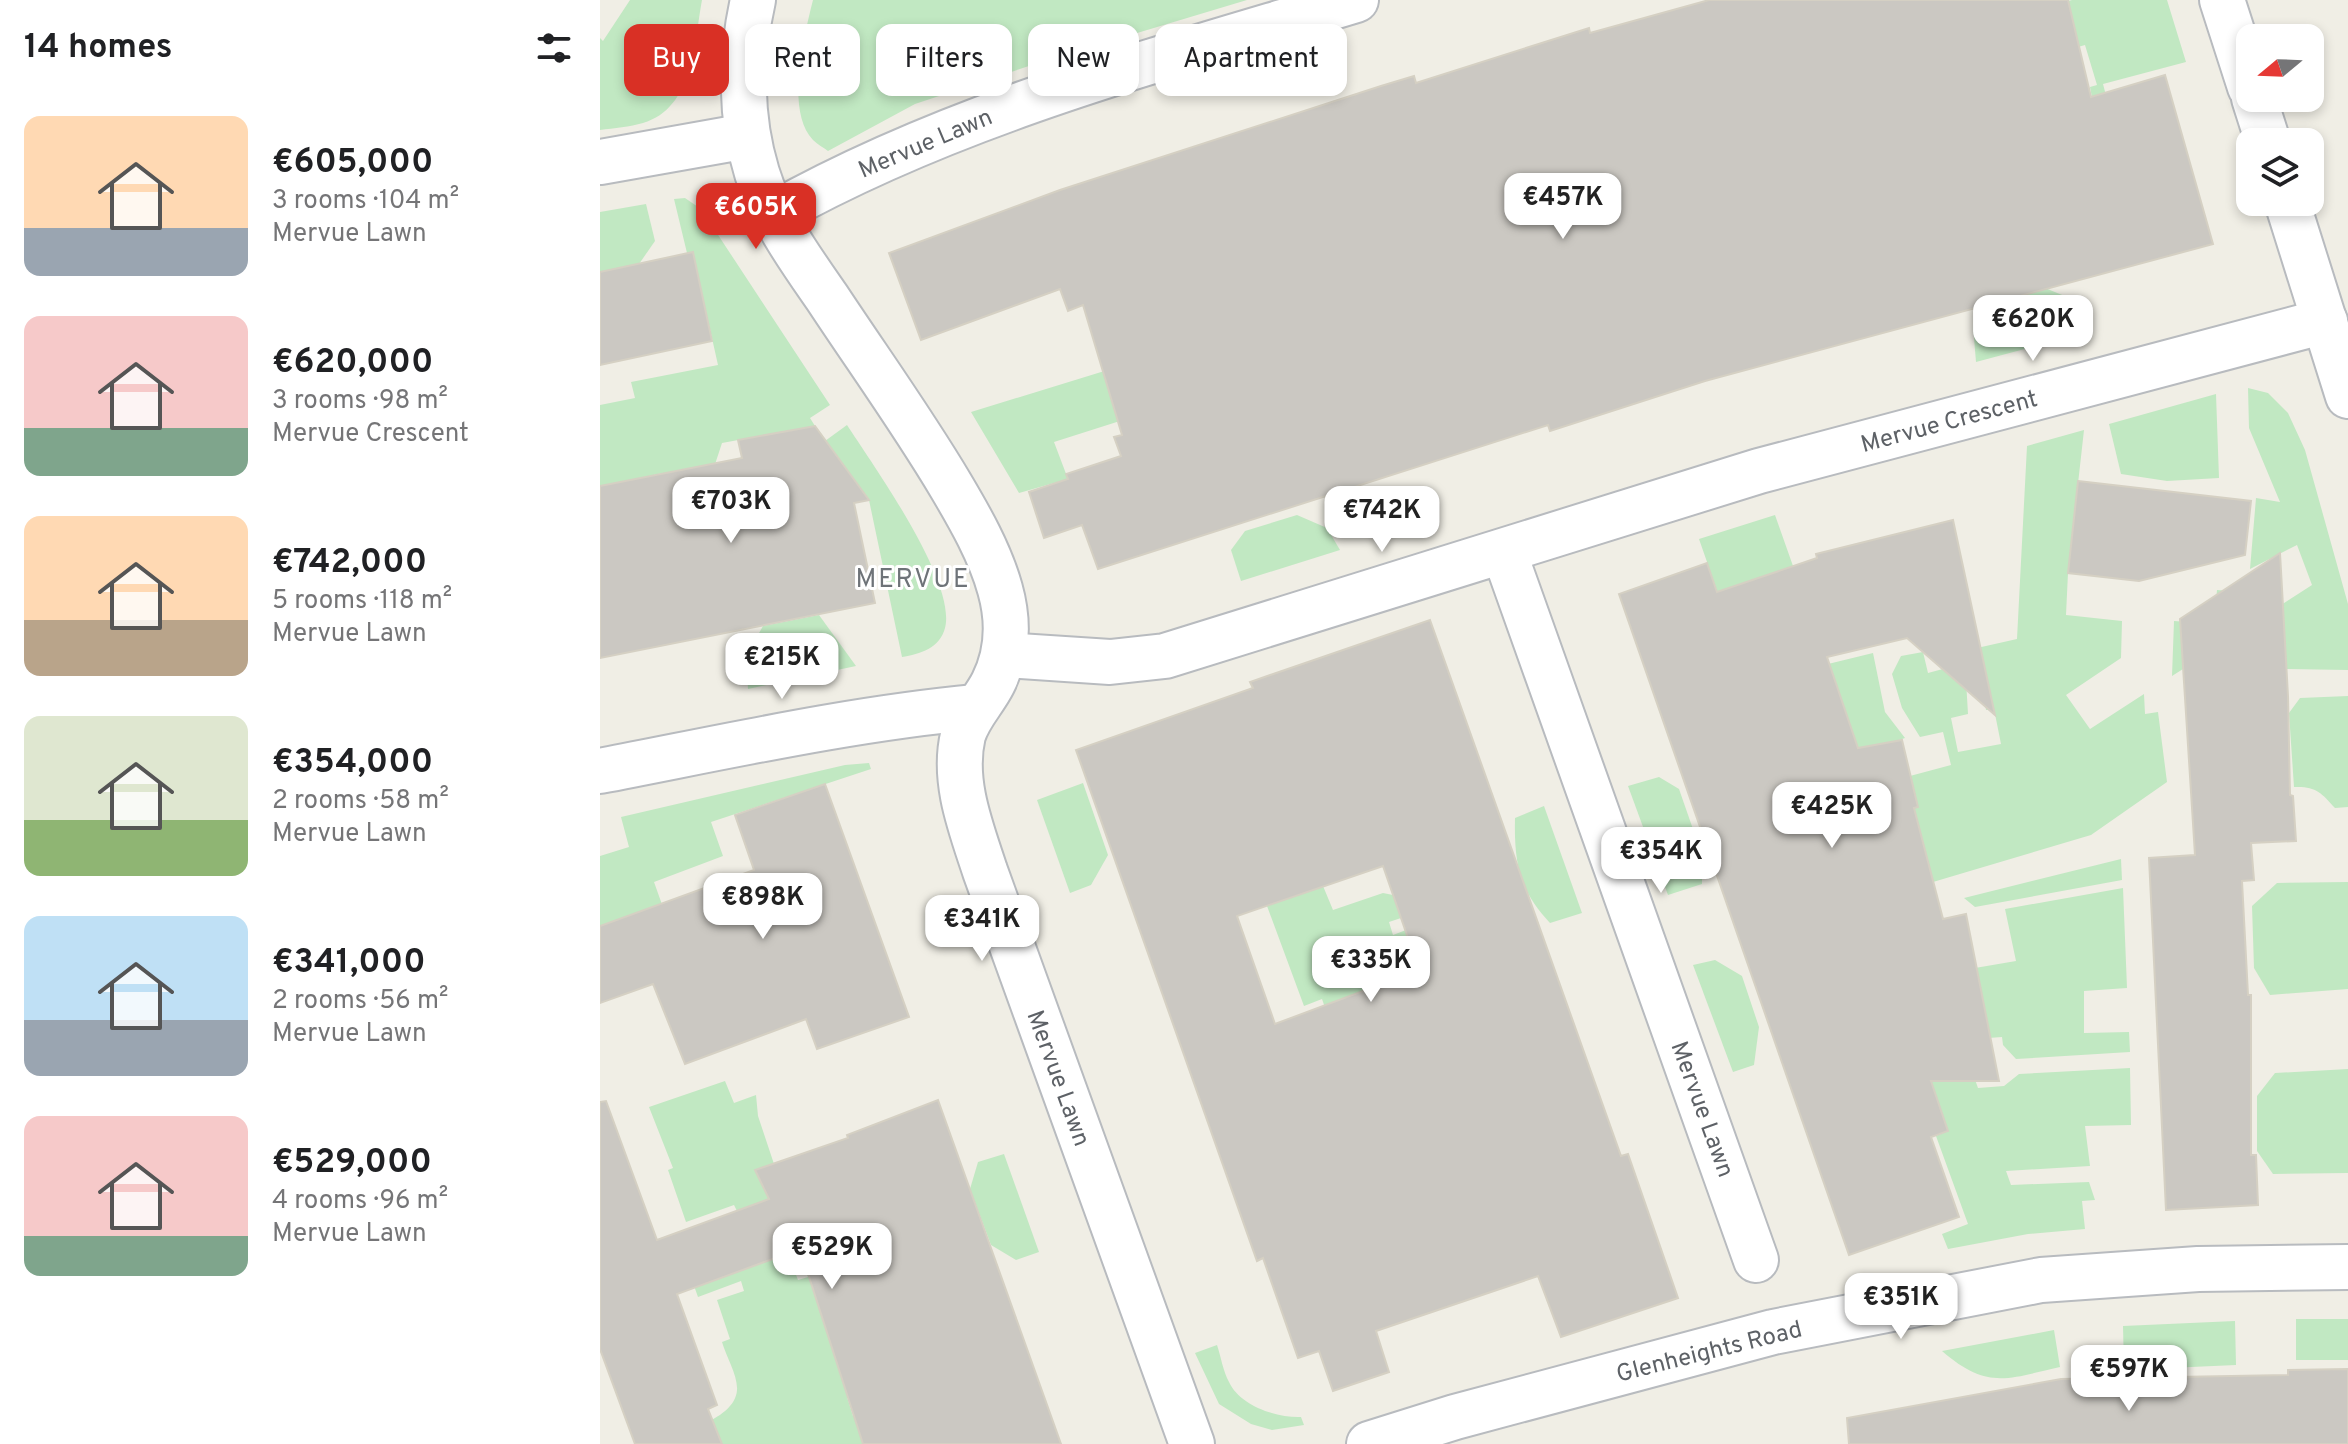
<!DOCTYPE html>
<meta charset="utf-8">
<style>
:root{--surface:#fff;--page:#f2f2f2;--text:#202124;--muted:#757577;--accent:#d93025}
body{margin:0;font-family:Overpass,sans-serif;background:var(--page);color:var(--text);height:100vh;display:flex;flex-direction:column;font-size:30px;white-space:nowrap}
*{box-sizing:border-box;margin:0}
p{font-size:26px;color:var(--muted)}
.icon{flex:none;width:44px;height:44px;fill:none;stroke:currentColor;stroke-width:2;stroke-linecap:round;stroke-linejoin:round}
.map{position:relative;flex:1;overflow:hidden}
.drawer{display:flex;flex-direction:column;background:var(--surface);width:600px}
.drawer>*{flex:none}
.guide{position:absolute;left:24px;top:24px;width:760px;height:72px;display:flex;gap:16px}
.needle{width:52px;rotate:251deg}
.fabs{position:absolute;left:1636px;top:24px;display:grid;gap:16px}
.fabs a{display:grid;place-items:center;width:88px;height:88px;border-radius:16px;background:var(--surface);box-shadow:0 4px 12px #0003;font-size:40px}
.price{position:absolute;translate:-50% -68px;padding:0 18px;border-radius:16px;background:#fff;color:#222;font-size:26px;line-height:52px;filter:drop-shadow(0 2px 4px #0008)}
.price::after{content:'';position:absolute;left:50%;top:48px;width:24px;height:18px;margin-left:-12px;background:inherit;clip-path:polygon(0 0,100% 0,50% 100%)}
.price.active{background:var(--accent);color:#fff}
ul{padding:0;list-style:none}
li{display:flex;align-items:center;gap:24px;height:200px;padding:0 24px}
li span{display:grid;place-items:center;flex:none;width:224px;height:160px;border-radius:16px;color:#555}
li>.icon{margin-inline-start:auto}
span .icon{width:96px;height:96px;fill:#fffc;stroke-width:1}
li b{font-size:34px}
h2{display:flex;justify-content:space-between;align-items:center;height:96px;padding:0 24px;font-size:34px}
.tag{padding:0 28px;border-radius:16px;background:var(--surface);box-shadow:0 4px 12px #0003;font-size:28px;line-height:72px}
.tag.active{background:var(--accent);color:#fff}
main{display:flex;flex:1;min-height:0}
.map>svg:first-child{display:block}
.green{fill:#c1e8c2}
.building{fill:#cbc8c2;stroke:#d5d0c3;stroke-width:2;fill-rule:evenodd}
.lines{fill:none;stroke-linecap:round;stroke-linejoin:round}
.minor-casing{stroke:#b8bbbf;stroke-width:48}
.minor{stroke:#fff;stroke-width:44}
.labels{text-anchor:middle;stroke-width:6;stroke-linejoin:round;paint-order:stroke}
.street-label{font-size:24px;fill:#5d6166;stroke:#fff}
.neighbourhood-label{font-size:26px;letter-spacing:2px;fill:#6e7378;stroke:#fff}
</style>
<main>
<section class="drawer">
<h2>14 homes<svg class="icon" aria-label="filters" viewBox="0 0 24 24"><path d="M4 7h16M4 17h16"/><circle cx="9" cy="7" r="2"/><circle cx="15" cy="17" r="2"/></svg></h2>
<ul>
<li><span style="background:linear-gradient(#ffd9b3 70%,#9aa5b1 0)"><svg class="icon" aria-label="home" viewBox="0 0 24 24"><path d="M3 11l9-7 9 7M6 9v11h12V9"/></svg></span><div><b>€605,000</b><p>3 rooms · 104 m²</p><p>Mervue Lawn</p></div></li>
<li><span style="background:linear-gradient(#f6c9c9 70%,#7fa58c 0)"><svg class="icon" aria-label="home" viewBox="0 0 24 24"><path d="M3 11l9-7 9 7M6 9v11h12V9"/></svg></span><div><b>€620,000</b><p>3 rooms · 98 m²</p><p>Mervue Crescent</p></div></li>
<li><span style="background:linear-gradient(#ffd9b3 65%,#b9a48a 0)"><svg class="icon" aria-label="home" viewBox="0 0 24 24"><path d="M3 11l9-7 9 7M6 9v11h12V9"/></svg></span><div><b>€742,000</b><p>5 rooms · 118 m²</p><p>Mervue Lawn</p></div></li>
<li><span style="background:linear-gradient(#dfe7d0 65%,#8fb573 0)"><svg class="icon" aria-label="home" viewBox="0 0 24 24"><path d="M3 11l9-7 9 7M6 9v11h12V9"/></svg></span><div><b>€354,000</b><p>2 rooms · 58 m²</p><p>Mervue Lawn</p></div></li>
<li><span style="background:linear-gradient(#bfe0f5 65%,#9aa5b1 0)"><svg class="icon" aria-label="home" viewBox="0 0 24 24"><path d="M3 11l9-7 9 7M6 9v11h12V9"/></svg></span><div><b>€341,000</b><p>2 rooms · 56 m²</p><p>Mervue Lawn</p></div></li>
<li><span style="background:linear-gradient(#f6c9c9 75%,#7fa58c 0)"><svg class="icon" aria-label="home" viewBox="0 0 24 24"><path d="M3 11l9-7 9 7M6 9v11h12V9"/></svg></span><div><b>€529,000</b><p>4 rooms · 96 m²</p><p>Mervue Lawn</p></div></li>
</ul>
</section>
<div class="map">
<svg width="1748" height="1444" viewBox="0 0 1748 1444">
<rect width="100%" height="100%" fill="#f0eee5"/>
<g class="green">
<path d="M30,0H102C94,42 94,108 43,123C30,127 14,128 0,130V38L3,41Z"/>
<path d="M213,0H647L444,61L315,104L228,151C224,148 217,144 213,140C185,111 204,36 213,0Z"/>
<path d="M1472,0H1567L1586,62L1503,84L1518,141L1495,113L1490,87L1497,85L1485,45L1447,56L1422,14Z"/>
<path d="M85,198L101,209L230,405L210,418L215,426L122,443L98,516L68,503L63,473L30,480L35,509L0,532V405L35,398L31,382L118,365L93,253H87L74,199Z"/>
<path d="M46,204L55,241L39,264L0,272V212Z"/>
<path d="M1445,288L1472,299L1481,334L1376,362L1373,326L1381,306Z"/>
<path d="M618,336L545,413L454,442L468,479L419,493L371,412Z"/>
<path d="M1648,388L1668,393L1688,413L1705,450L1748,604V670L1687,669L1584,675L1583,669L1572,676L1574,621L1614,624L1617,590L1641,592L1667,614L1712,585L1697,545L1650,569L1656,498L1680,502L1649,428Z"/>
<path d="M1616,394L1619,478L1567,481L1521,474L1509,424Z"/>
<path d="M247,425C273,465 357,582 345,628C340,648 320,654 302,657L269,500L225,441Z"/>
<path d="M1484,430L1468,573L1466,615L1522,621L1521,658L1466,695L1490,729L1544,694L1545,714L1558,712L1567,782L1491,835L1333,882L1329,868L1283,816L1318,807L1310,776L1351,765L1343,732L1320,737L1302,708L1292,674L1301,656L1323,652L1328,673L1365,663L1368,714L1351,718L1358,752L1401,744L1394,709L1386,710L1377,648L1417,639L1427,446Z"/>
<path d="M697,515L727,528L740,550L641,581L631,550L645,531Z"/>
<path d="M1175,515L1193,566L1158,578L1169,610L1129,625L1099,539Z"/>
<path d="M219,615L256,666L148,689L146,656L163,626Z"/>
<path d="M1273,653L1285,712L1305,738L1260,753L1228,664Z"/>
<path d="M1748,696V807L1735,808C1721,792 1715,786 1694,787L1689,713L1700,698Z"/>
<path d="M269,763L271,769L111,822L123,856L54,882L86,972L29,993L15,953L0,946V856L29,847L21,817L245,765Z"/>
<path d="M1059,777L1079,789L1102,855V884L1068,895L1028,786Z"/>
<path d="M483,783L508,855L491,885L470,893L437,800Z"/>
<path d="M944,806L982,913L950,923C919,890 914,863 915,818Z"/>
<path d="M1521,859L1522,880L1375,907L1364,898Z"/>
<path d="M1748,882V989L1670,995L1654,968L1652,906L1677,883Z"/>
<path d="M723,886L733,910L783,893L793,895L801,918L789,922L793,935L806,930L816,960L771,976L776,991L737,1042L722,999L704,1006L667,906Z"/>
<path d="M1523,888L1527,988L1484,991V1033L1529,1032L1530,1052L1416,1059L1403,1045L1402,1037L1361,1040L1378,1088L1404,1086L1419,1074L1530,1068L1531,1125L1485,1126L1490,1166L1406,1171L1411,1185L1489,1182L1495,1200L1482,1201L1485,1229L1428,1234L1348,1249L1342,1234L1368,1224L1336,1136L1348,1131L1336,1095L1278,1032L1375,968L1416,961L1405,909Z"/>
<path d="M1115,960L1142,976L1159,1027L1154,1065L1133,1072L1093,965Z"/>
<path d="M1748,1069V1173L1673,1174L1657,1151V1096L1675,1073Z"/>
<path d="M125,1081L134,1103L156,1095L158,1116L174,1164L169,1199L137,1211L134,1205L86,1222L68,1170L73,1168L49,1107Z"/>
<path d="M404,1154L439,1252L416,1260L391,1245L370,1189L378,1162Z"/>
<path d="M188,1221L269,1389L247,1397L253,1416L276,1408L302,1444H45C71,1435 135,1422 137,1390C138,1376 126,1356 122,1342L130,1339L117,1300L144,1291L141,1281L98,1297L87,1266L149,1244L157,1265L188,1254L198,1280L208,1277Z"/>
<rect x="1696" y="1319" width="52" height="41"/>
<path d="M1635,1321L1636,1365L1524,1370L1523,1326Z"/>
<path d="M1454,1330L1460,1367C1407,1379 1387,1390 1342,1351Z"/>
<path d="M617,1345C621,1357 623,1371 629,1382C640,1406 677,1418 701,1417L704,1425L672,1430L651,1424L619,1404L595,1353Z"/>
</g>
<g class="building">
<path d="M1109,0H1468L1491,97L1565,75L1613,244L1105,381L950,431L948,425L498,569L482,525L444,538L429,492L468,479L466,474L521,456L514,437L522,435L483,305L468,311L460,289L321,340L289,253L460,190L781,86L814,76L816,83L989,28L990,33Z"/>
<path d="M93,252L112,341L0,365V272Z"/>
<path d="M215,426L269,500L254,503L275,603L0,658V486L142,458L138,440Z"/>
<path d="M1478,481L1651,501L1645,555L1539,581L1468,573Z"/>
<path d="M1353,520L1395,715L1307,638L1227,657L1258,748L1302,740L1318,807L1314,808L1343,919L1366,914L1399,1081H1331L1348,1131L1331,1137L1359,1217L1249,1255L1019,594L1107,563L1117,592L1217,558L1216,554Z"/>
<path d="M1680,553L1688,696L1690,795L1693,796L1696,841L1651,843L1654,880L1642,881L1648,995H1651V1155H1656L1658,1205L1566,1210L1549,858L1595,855L1580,619Z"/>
<path d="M830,620L1021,1156L1028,1154L1078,1298L961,1337L938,1276L776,1331L789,1372L733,1391L719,1351L698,1358L663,1258L657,1261L476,750L653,688L650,682ZM783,866L819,970L675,1024L637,916Z"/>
<path d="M225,784L309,1017L217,1049L206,1019L85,1064L53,984L0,1003V926L154,870L135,815Z"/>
<path d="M338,1100L461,1444H263L200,1249L77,1294L117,1405L108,1409L122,1444H35L0,1349V1102L6,1101L57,1240L169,1199L155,1170L248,1138L247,1135Z"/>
<path d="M1748,1369V1444H1249L1247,1418L1461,1379L1688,1375V1370Z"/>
</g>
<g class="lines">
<g class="minor-casing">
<g id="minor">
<path d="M153,0C140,57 140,118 157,173C171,219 201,260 228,299C269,361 313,422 351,486C370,518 390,553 400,589C409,621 408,653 393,683C384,701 369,715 363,735C352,781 371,828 385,871L592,1444"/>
<path d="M1622,0L1650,87"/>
<path d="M1654,98L1668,142"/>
<path d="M0,162L147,136"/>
<path d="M1687,202L1748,396"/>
<path d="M174,214C356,112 558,60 756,0"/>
<path d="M904,552L1156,1260"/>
<path d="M404,655L510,662L565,656L1159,471L1725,321"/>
<path d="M0,771C125,747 249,719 376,707"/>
<path d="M769,1444L855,1417L1173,1332L1441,1280L1598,1269L1748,1267"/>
</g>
</g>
<use href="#minor" class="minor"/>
</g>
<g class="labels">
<g class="street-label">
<text transform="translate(325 143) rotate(-23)" y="8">Mervue Lawn</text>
<text transform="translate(1349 421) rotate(-15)" y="8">Mervue Crescent</text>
<text transform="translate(459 1078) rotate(70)" y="8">Mervue Lawn</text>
<text transform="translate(1103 1109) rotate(70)" y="8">Mervue Lawn</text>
<text transform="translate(1109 1351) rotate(-14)" y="8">Glenheights Road</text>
</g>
<g class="neighbourhood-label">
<text x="313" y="587">MERVUE</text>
</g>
</g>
</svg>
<div class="fabs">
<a><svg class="needle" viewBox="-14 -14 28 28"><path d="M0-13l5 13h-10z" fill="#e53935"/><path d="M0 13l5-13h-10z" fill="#757577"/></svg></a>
<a><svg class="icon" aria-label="layers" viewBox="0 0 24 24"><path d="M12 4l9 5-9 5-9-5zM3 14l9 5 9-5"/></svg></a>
</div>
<b class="price" style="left:963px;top:241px">€457K</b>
<b class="price active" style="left:156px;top:251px">€605K</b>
<b class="price" style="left:1433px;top:363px">€620K</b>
<b class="price" style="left:131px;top:545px">€703K</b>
<b class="price" style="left:782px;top:554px">€742K</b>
<b class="price" style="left:182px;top:701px">€215K</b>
<b class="price" style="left:1232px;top:850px">€425K</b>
<b class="price" style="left:1061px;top:895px">€354K</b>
<b class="price" style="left:163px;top:941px">€898K</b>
<b class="price" style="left:382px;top:963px">€341K</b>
<b class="price" style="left:771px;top:1004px">€335K</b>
<b class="price" style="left:232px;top:1291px">€529K</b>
<b class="price" style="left:1301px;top:1341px">€351K</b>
<b class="price" style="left:1529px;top:1413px">€597K</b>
<div class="guide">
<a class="tag active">Buy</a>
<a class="tag">Rent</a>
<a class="tag">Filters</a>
<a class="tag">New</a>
<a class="tag">Apartment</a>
</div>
</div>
</main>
